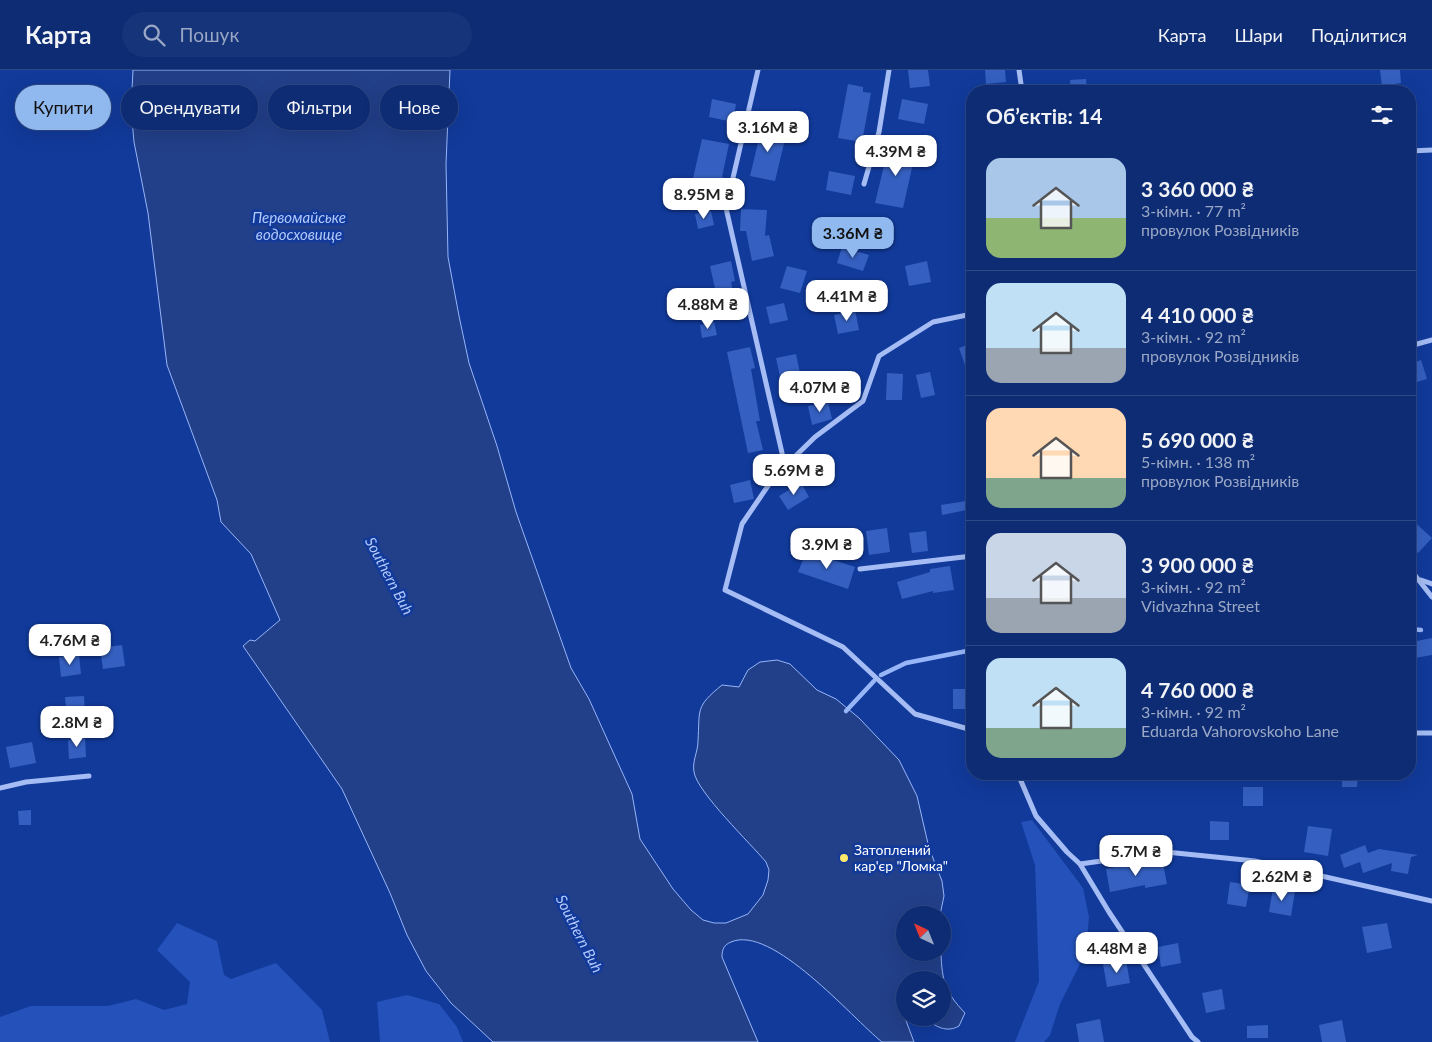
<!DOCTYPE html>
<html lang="uk">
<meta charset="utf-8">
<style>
:root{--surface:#0d2c74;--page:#163479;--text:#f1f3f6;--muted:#9aa7c5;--line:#2d4886;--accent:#90b9f0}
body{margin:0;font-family:Lato,sans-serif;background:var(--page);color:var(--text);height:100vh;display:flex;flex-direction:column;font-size:19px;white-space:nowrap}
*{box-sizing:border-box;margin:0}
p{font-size:16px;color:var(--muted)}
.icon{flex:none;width:28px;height:28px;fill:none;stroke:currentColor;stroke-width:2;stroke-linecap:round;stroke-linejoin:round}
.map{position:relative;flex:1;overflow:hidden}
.panel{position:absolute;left:966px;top:15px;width:450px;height:695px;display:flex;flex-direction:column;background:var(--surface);border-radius:20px;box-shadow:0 5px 20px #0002,0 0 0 1px var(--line)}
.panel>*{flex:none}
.guide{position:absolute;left:15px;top:15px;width:475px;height:45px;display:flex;gap:10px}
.needle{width:32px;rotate:317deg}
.fabs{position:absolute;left:896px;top:836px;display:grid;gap:10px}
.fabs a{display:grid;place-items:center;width:55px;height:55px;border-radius:50%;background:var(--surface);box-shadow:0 5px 20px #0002,0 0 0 1px var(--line);font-size:25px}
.price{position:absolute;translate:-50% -42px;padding:0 11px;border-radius:10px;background:#fff;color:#222;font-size:16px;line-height:32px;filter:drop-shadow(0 1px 2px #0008)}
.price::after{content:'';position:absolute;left:50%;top:30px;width:15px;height:11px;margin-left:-8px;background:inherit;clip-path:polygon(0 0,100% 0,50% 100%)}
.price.selected{background:var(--accent);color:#111}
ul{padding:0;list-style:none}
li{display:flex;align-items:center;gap:15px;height:125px;padding:0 20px}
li+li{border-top:1px solid var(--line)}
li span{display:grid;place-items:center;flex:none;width:140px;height:100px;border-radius:15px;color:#555}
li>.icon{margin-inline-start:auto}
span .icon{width:60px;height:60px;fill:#fffc;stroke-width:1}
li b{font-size:21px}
h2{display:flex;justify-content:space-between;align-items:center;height:60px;padding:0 20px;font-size:21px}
.tag{padding:0 18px;border-radius:22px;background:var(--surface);box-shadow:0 5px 20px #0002,0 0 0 1px var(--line);font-size:18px;line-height:45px}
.tag.selected{background:var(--accent);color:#111}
header{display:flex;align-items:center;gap:30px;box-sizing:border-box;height:70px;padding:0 25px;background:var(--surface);border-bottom:1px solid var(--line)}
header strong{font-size:24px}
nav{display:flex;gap:28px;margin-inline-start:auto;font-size:18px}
.search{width:350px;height:45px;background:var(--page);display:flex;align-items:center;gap:12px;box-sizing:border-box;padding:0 18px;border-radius:28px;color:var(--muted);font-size:19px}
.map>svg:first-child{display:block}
.green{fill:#2452ba}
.water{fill:#223f89;stroke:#97b6f8}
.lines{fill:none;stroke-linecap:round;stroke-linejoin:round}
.stream{stroke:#97b6f8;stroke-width:4.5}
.building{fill:#3560c1}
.minor{stroke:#a5bdf4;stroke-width:5}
.poi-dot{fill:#ffe968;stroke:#113a9b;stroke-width:2}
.labels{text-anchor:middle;stroke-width:5;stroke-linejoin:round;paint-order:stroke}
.poi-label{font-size:14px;fill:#fff;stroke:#113a9b;text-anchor:start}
.water-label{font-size:15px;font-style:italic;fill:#b2c9fb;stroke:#113a9b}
</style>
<header>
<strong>Карта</strong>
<div class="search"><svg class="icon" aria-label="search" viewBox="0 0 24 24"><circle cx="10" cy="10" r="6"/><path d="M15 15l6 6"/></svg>Пошук</div>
<nav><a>Карта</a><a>Шари</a><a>Поділитися</a></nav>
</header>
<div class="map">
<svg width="1432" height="972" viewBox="0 0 1432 972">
<rect width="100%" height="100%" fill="#113a9b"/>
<g class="green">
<path d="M1032,750L1083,818L1089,847L1086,882L1060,934L1050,965L1044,972H1015L1039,911L1035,795L1021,752Z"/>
<path d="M177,853L217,871L224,905L231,909L276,893L322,940L330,972H0V947L31,936H108L136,929L164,940L187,934L190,912L157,880Z"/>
<path d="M407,925L439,934L457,957L463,972H380L377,932Z"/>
</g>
<path class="water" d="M133,0H450L446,94L448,187L459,246L469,293L497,376L516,442L571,598L589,629L632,724L640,769L673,819L691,840L703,850L714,853H726L748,844L763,825L768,810L769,800L766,792C751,774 697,722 694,702C692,691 698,682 698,671C700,639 695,637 722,615L739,617L748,600L760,592L777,590L790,594L817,620L836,629L859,648L899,690L917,726L929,778L942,811L944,826L940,845H905V882L941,883C942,911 945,922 965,943L959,956C947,963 935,957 926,948H942V910H905V948L914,972H882C852,948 772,854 731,872C724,875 722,879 722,887L758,972H493L451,933L426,901L407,865L390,823L342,719L243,576L250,570L255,571L280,550L251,484L221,452L217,430L167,295L148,143L134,72L131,39Z"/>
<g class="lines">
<g class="stream">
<path d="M1410,559L1421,560"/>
<path d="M881,605L906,593L972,580"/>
<path d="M846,641L874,611"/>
</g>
</g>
<g class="building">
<path d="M908,0H928L930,16L910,18Z"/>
<path d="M985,0H1005L1006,12L986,14Z"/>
<path d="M1380,0H1400L1401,13L1382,16Z"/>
<path d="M1086,9L1087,21H1071L1070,10Z"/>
<path d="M848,14L863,17V22L871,23L862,72L838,68Z"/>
<path d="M712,29L736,34L733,52L709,47Z"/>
<path d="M902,29L928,34L924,54L898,49Z"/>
<path d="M762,56L787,61L775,111L750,106Z"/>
<path d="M702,69L729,74L722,107L725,108L720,132L689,126Z"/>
<path d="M889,75L916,80L903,138L875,133Z"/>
<path d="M829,101L855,106L851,125L826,120Z"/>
<path d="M741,139L767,140L765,166L769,165L774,186L752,191L746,161H740Z"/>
<path d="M711,141L714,155L698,159L695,144Z"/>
<path d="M842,177L869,185L863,201L837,193Z"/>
<path d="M731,191L735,211L731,212L736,237L717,241L713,224L716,223L710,196Z"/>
<path d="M927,191L931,212L909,216L905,196Z"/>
<path d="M787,196L807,201L800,223L780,218Z"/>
<path d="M784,233L788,250L770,254L766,237Z"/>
<path d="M855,240L859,260L838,264L834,245Z"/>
<path d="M714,252L717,265L702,268L700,255Z"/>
<path d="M972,273V311L971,312L959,278Z"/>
<path d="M750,277L755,298L751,299L760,351H756L763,380L748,383L727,282Z"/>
<path d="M796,284L800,303L780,307L776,288Z"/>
<path d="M1421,290L1427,309L1410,314V294Z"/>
<path d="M930,302L935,325L921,328L916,305Z"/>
<path d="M887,303L903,304L902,330H886Z"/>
<path d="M851,306L855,323L837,327L834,310Z"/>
<path d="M828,332L832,349L812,355L808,336Z"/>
<path d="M750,410L754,429L734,433L730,415Z"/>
<path d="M801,413L809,427L788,440L779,426Z"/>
<path d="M972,430V439L942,445L941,435Z"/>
<path d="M1410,448L1432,468L1418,483L1410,476Z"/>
<path d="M887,458L890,482L869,485L866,461Z"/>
<path d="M926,461L928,481L912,483L909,463Z"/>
<path d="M806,482L827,490V488L855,497L848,519L798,502Z"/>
<path d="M950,496L954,520L933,523V521L902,529L897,512L930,502V499Z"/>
<path d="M99,564L101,577L83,579L82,567Z"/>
<path d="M1432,568V585L1415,588L1412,572Z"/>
<path d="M122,575L125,596L103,599L100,578Z"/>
<path d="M79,585L81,604L61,607L59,587Z"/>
<rect x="953" y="619" width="19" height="20"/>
<path d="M84,626L85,646L67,648L65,627Z"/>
<path d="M85,668L86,687L69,689L68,670Z"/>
<path d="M32,672L36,693L10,698L6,677Z"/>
<path d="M1342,704H1358L1357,717H1342Z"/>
<rect x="1243" y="717" width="20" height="19"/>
<path d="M31,740V755H19L18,741Z"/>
<path d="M1210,751L1229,752V770H1210Z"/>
<path d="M1308,756L1332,759L1328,786L1304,782Z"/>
<path d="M1365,775L1368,783L1379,779L1418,785L1411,787L1408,804L1391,801L1392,793L1363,803L1360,792L1344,798L1340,785Z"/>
<path d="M1163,793L1167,814L1145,818V815L1110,822L1106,799L1129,794V799Z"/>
<path d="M1230,812L1250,815L1246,837L1227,834Z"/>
<path d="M1273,818L1295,821L1291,846L1269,842Z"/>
<path d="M1387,853L1392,878L1367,883L1362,857Z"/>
<path d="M1178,873L1181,893L1161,897L1158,877Z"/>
<path d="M1126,890L1130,913L1107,917L1103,894Z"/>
<path d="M1222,919L1225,939L1206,943L1202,923Z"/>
<path d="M1100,949L1104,972H1079L1076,954Z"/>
<path d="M1342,950L1346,972H1322L1319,955Z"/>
<path d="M1268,955V968H1247V956Z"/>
</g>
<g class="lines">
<g class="minor">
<path d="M758,0L726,138L785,396"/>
<path d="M1019,0L1022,21"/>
<path d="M1410,81L1432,80"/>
<path d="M864,114L879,62L889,0"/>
<path d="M972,244L933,252L879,286L863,331L815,367L774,407L742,454L725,520L843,577L915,644L972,660"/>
<path d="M1410,276L1432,270"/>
<path d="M860,499L972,486"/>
<path d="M1410,499L1432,527"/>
<path d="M1421,510L1432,514"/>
<path d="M1410,663H1432"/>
<path d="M1018,704L1036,746L1067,782L1080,794L1109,842L1192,967L1198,972"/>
<path d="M0,718L26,712L89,706"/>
<path d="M1080,794L1166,782L1255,791L1432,831"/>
</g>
</g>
<circle class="poi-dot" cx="844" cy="788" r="5"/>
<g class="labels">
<g class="poi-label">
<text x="854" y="785">Затоплений<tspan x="854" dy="16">кар'єр "Ломка"</tspan></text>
</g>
<g class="water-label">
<text x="299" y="153">Первомайське<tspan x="299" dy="17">водосховище</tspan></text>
<text transform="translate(389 506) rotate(62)" y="5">Southern Buh</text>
<text transform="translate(579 864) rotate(63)" y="5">Southern Buh</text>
</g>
</g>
</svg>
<div class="fabs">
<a><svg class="needle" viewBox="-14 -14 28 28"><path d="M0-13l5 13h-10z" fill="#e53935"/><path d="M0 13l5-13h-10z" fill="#9aa7c5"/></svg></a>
<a><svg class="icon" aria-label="layers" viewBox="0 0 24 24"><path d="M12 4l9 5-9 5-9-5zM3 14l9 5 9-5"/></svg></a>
</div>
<b class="price" style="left:768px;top:83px">3.16M ₴</b>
<b class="price" style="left:896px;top:107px">4.39M ₴</b>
<b class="price" style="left:704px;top:150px">8.95M ₴</b>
<b class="price selected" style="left:853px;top:189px">3.36M ₴</b>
<b class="price" style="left:847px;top:252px">4.41M ₴</b>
<b class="price" style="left:708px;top:260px">4.88M ₴</b>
<b class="price" style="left:820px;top:343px">4.07M ₴</b>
<b class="price" style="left:794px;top:426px">5.69M ₴</b>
<b class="price" style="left:827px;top:500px">3.9M ₴</b>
<b class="price" style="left:70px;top:596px">4.76M ₴</b>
<b class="price" style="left:77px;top:678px">2.8M ₴</b>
<b class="price" style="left:1136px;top:807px">5.7M ₴</b>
<b class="price" style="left:1282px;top:832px">2.62M ₴</b>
<b class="price" style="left:1117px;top:904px">4.48M ₴</b>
<div class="guide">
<a class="tag selected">Купити</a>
<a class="tag">Орендувати</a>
<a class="tag">Фільтри</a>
<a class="tag">Нове</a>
</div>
<section class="panel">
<h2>Об’єктів: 14<svg class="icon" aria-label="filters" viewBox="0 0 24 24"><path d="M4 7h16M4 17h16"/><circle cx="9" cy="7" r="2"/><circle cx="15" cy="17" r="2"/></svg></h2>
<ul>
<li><span style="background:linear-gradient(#a9c7e8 60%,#8fb573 0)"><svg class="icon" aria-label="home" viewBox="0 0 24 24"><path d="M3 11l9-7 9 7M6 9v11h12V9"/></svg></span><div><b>3 360 000 ₴</b><p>3-кімн. · 77 m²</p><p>провулок Розвідників</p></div></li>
<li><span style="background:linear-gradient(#bfe0f5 65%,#9aa5b1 0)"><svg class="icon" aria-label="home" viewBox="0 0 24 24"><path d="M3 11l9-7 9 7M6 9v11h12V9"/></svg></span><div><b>4 410 000 ₴</b><p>3-кімн. · 92 m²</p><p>провулок Розвідників</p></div></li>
<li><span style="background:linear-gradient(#ffd9b3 70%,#7fa58c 0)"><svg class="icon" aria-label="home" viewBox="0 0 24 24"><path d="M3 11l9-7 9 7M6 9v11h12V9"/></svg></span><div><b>5 690 000 ₴</b><p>5-кімн. · 138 m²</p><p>провулок Розвідників</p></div></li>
<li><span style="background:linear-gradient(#c9d6e8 65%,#9aa5b1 0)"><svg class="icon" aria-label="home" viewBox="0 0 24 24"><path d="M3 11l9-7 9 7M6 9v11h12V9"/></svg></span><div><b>3 900 000 ₴</b><p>3-кімн. · 92 m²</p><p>Vidvazhna Street</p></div></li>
<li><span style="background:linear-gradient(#bfe0f5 70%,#7fa58c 0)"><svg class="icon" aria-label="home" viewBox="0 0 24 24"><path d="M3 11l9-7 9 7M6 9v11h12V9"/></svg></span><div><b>4 760 000 ₴</b><p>3-кімн. · 92 m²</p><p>Eduarda Vahorovskoho Lane</p></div></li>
</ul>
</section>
</div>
